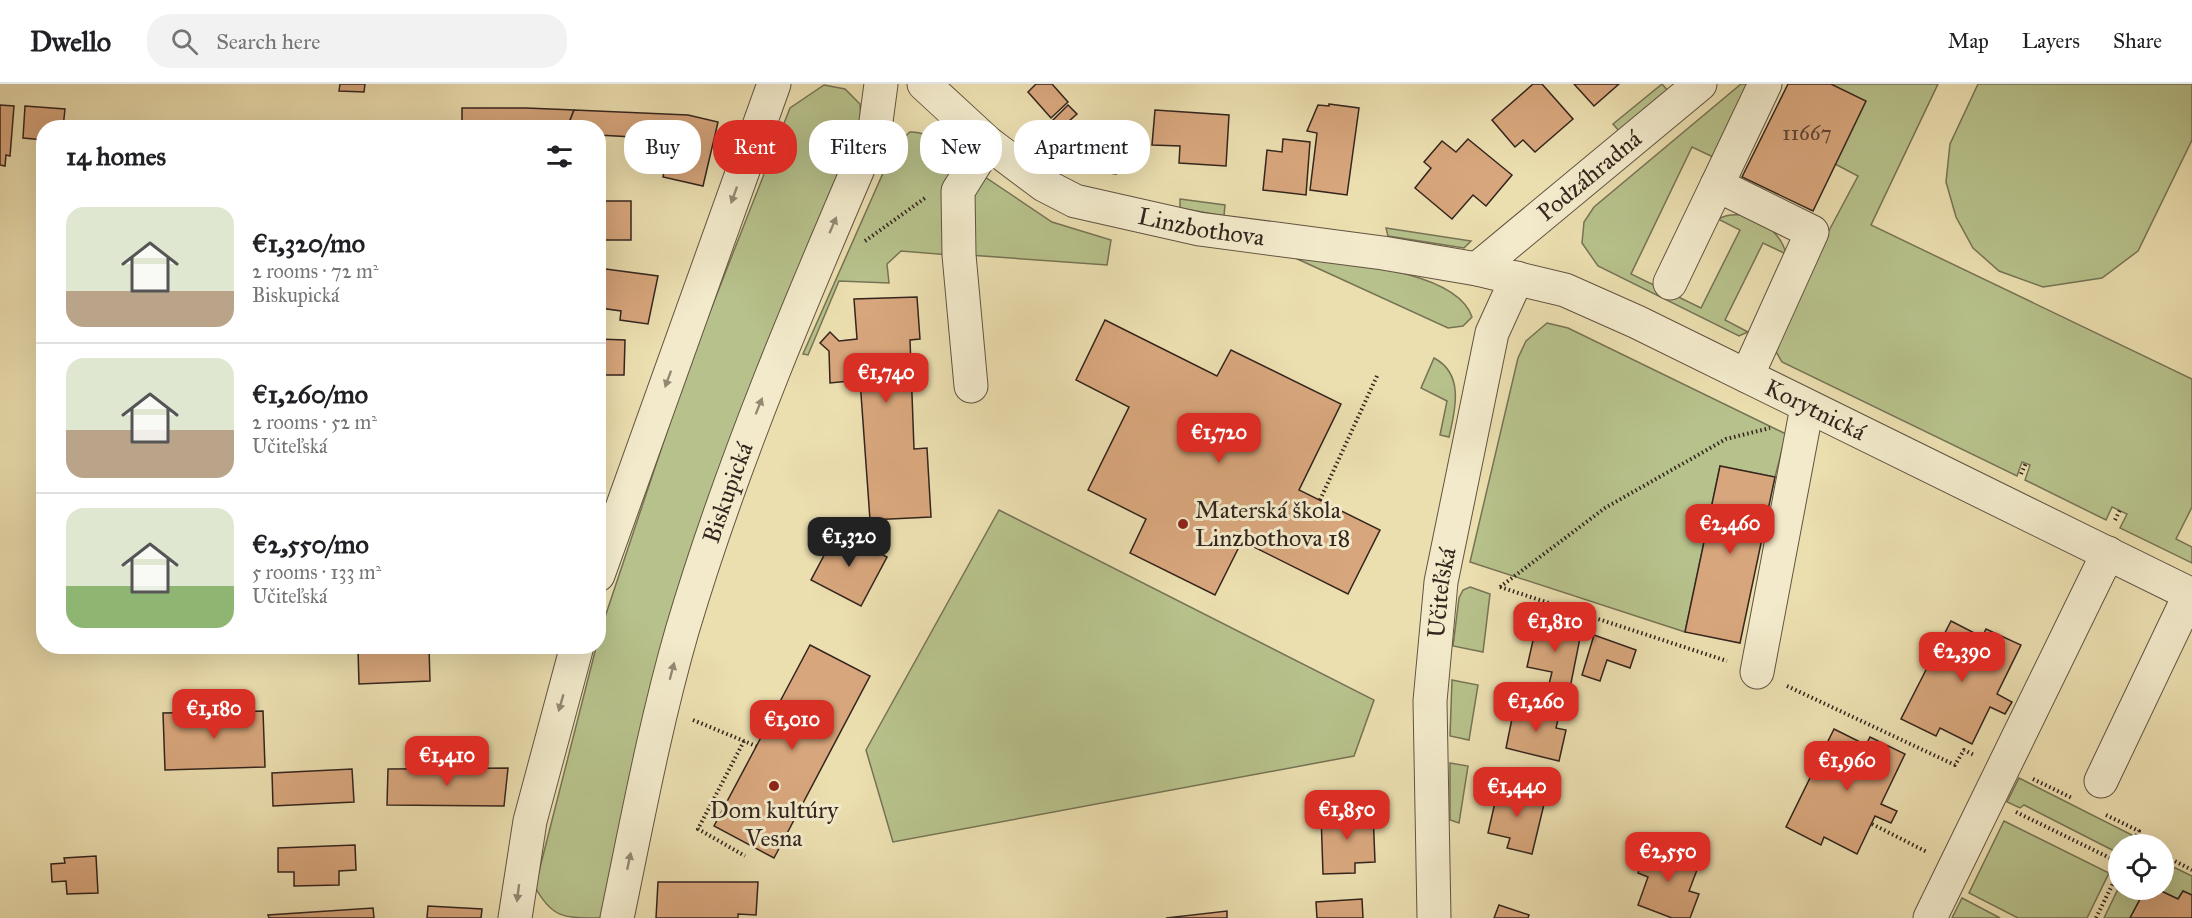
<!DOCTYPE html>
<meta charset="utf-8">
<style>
:root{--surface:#fff;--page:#f2f2f2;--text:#202124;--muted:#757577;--line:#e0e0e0;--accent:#d93025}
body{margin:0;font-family:"IM FELL Great Primer",serif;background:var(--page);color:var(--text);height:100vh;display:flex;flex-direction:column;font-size:22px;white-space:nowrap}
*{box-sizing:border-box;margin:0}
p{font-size:20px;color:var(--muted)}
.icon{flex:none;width:33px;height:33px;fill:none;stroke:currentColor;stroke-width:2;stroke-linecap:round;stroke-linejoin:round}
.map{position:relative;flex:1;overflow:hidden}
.drawer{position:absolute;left:36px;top:36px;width:570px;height:534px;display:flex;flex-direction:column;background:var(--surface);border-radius:24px;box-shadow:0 6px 24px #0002}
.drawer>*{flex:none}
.top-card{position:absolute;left:624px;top:36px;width:570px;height:54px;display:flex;gap:12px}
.tools{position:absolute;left:2108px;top:750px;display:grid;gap:12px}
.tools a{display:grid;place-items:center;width:66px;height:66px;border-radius:50%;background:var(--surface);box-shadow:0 6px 24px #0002;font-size:30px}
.price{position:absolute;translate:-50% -51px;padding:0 14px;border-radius:12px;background:var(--accent);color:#fff;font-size:20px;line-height:39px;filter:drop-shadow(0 2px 3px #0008)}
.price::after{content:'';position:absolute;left:50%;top:36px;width:18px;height:14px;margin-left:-9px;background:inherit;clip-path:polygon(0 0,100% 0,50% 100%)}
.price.current{background:#222;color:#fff}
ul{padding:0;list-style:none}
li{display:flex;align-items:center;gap:18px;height:150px;padding:0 30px}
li+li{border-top:2px solid var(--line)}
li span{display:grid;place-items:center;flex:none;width:168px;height:120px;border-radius:18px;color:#555}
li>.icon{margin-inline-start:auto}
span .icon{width:72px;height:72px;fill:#fffc;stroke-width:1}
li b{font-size:26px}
h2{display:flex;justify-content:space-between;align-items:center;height:72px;padding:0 30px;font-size:26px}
.chip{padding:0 21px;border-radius:24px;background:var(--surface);box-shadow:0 6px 24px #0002;font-size:21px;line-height:54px}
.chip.current{background:var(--accent);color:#fff}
header{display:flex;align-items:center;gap:36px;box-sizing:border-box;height:84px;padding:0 30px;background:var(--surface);border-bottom:2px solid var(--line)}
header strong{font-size:28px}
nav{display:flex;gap:33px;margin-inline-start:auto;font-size:21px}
.search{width:420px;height:54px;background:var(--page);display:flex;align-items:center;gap:15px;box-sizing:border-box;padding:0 21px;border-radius:24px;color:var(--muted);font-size:22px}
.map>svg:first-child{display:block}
.green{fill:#b7c18b;stroke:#767354;stroke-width:1.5}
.building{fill:#d8a67c;stroke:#34251e;stroke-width:1.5}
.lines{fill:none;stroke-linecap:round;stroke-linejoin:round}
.minor-casing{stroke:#625342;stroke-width:35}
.path{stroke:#34251e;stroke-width:4;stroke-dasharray:1.5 3;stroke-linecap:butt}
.minor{stroke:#f2eacb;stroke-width:33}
.oneway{fill:#938874}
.poi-dot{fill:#8f2418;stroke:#f2eacb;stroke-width:2}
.labels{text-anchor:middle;stroke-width:6;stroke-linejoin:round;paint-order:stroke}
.number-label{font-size:21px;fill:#5d4536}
.street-label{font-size:24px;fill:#34251e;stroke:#f2eacb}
.poi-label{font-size:24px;fill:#34251e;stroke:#f2eacb;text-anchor:start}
</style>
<header>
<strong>Dwello</strong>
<div class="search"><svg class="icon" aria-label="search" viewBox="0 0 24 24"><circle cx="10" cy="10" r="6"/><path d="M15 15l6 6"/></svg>Search here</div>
<nav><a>Map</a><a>Layers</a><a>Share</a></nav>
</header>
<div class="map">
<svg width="2192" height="834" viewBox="0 0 2192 834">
<rect width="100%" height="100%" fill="#ebdeaf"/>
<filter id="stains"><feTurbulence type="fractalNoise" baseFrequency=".00333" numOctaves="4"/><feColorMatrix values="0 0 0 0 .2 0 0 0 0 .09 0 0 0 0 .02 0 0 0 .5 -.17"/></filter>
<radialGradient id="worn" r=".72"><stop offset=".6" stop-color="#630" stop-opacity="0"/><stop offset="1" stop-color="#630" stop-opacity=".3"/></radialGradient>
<g class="green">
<path d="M1662,0L1669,8L1620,48L1613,40Z"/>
<path d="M1741,0H1748L1713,73L1692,63L1631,190L1701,224L1740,146L1718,135C1744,121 1780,143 1786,170L1763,159L1725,236L1748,248L1739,252L1598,182L1582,159L1584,138L1594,123Z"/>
<path d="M1831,0H1938L1871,141L2192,295V423L2176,455L2192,463V479L2120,444L2127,430L2112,423L2106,436L2025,396L2030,381L2022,378L2017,392L1782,278L1775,266L1816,171L1858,92L1835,80Z"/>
<path d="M1978,0H2192V56L2138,167L2102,194L2043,203L1999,187L1973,164L1956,133L1946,98L1950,60Z"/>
<path d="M824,1L845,5L860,20L861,35L608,814L600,834C563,834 552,834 535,803L600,548L691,276L790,24Z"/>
<path d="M910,48C929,47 954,65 958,84L950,171L901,167L887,180L889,199L839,197L808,271L803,270L895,62Z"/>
<path d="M985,93L1052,138L1111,156L1107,181L969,171L975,102Z"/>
<path d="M1180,115L1225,121L1224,132L1180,124Z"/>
<path d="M1386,144L1471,157L1464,164L1388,152Z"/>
<path d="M1293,173C1337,179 1456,184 1472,233L1463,242L1448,244Z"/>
<path d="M1547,239L1568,244L1786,350L1775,393L1720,382L1685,548L1470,478L1518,274L1526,257Z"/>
<path d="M1434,274C1465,290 1455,327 1449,353L1440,351L1447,317L1421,304Z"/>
<path d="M999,426L1374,616L1354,672L893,758L866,666Z"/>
<path d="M1470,503L1490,510L1483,568L1453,562L1459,514L1463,506Z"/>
<path d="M1452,596L1478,601L1469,656L1450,652Z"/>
<path d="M1450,679L1468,682L1459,739L1450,736Z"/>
<path d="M2019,694L2132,751L2127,760H2118V769L2024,721L2020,724L2007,718Z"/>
<path d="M2004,737L2109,789L2087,834H2018L1969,809Z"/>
<path d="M2163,778L2192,792V811L2183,807L2178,815L2159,806H2163Z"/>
<path d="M2118,805L2145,806L2130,834H2104Z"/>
<path d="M1962,814L2000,834H1952Z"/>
</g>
<g class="building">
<path d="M340,0H365L364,8L339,7Z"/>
<path d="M1036,0H1052L1068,18L1051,34L1028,8Z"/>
<path d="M1533,0H1542L1573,35L1535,68L1523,56L1515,63L1492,36Z"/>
<path d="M1574,0H1619L1594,22Z"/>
<path d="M1788,0H1831L1866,17L1813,127L1742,93Z"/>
<path d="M1329,20L1359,24L1347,111L1310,106L1317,49L1307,47L1318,21L1329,22Z"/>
<path d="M0,21L14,22L10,72L6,71L5,82L0,81Z"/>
<path d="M1068,21L1077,30L1061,44L1053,36Z"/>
<path d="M25,22L65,25L63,44H44V56L23,54Z"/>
<path d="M462,24H526L574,26L567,44H462Z"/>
<path d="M574,26L688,31L718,38L703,102L663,93L668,69L650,64L651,54L598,51V44H567Z"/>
<path d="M1155,26L1229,31L1226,82L1179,79L1180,62L1152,61Z"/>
<path d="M1075,45H1119L1116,90L1072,84L1073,71L1062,70L1063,54H1074Z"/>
<path d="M1283,55L1310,58L1306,111L1263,106L1267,66L1282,68Z"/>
<path d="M1468,55L1512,91L1486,122L1473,111L1452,135L1415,104L1431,84L1424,78L1442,57L1456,68Z"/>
<rect x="598" y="117" width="33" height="39"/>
<path d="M598,184L658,192L648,240L620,236L621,227L600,224L602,212H598Z"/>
<path d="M917,213L920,255L910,256L914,365L927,364L931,433L870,436L860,296L830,299L829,267L820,259L830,248L839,257L857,255L854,215Z"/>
<path d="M1105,236L1217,292L1231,266L1341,320L1299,406L1380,446L1348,510L1242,457L1215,511L1130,469L1146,435L1088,406L1129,323L1076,296Z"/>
<path d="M598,255L625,256L624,291H598Z"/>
<path d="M603,328L602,376H598V329Z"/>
<path d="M1720,382L1775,393L1740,559L1685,548Z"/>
<path d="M837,447L887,473L861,522L811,496Z"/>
<path d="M1951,537L1982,553L1986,545L2021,561L1997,610L2012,618L2005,630L1990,623L1972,660L1940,644L1936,652L1901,635Z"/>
<path d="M1537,539L1581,549L1570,604L1549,600L1552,588L1527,583Z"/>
<path d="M1594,551L1636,566L1630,584L1607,576L1600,597L1582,591Z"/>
<path d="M810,561L870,592L774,774L714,742Z"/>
<path d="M429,563L430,597L359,600L358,565Z"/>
<path d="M1515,620L1559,631L1556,644L1566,646L1559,677L1506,664Z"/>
<path d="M263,627L265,683L165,686L163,629Z"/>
<path d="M1834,645L1866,661L1870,653L1905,670L1881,720L1897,727L1891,739L1875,732L1857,770L1824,753L1821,761L1786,743Z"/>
<path d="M508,684L504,722L387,721L388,685Z"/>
<path d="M352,685L354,718L273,722L272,689Z"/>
<path d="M1499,701L1546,712L1532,770L1507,764L1510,754L1488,749Z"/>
<path d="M1373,728L1375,778L1355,779V789L1323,790L1321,730Z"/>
<path d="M1649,759L1700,778L1689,807L1699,810L1690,834H1672L1638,821L1648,793L1638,789Z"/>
<path d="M355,761L356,786L339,787V801L294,802V788H278V764Z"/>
<path d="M96,772L98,809L67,810L66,797L52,798L51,780L65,779L64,774Z"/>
<path d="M658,798H758L756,831L738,830V834H656Z"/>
<path d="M2145,806H2159L2178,815L2183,807L2192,811V834H2130Z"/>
<path d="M1362,815L1363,834H1317L1316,818Z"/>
<path d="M1499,821L1529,831L1528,834H1494Z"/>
<path d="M428,822L482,825L481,834H427Z"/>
<path d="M373,824L374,834H269L268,831Z"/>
<path d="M1227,827V834H1166Z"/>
</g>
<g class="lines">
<g class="minor-casing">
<g id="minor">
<path id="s1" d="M924,0L988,59L1044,101L1075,117L1199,145L1383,169L1477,185L1565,206L1637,238L2192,511"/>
<path d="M1717,101L1765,0"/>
<path id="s2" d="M1477,185L1700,0"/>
<path d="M1670,199L1717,101L1812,148L1747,292"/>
<path d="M971,302L959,171L958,107L988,59"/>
<path d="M598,491L774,0"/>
<path d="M1757,588L1807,323"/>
<path d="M2101,697L2190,510"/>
<path d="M515,834L530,737L577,562"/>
<path id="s3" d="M617,834C637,738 655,641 682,547C733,375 804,210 875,45L881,0"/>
<path id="s4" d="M1434,834L1430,617L1441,498L1492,249L1517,194"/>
<path d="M1930,834L2108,469"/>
</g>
</g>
<g class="path">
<path d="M865,157L925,114"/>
<path d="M2021,390L2026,379"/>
<path d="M1320,416L1377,292"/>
<path d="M2115,436L2120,426"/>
<path d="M1500,503L1727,577"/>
<path d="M1500,503L1605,424L1726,355L1770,344"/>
<path d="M1787,602L1955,681L1964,666L1974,671"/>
<path d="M693,636L756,662"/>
<path d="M744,657L698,745L745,772"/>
<path d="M2033,695L2072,714"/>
<path d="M2016,728L2118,778"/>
<path d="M2106,731L2139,747L2134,756"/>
<path d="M1872,740L1927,768"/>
<path d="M2132,760L2134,756L2142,760"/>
<path d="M2163,771L2192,786"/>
<path d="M2096,834L2118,789"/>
</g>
<use href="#minor" class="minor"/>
</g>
<defs><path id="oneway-solid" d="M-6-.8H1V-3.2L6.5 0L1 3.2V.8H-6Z" transform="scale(1.5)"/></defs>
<g class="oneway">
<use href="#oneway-solid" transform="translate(734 111) rotate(110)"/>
<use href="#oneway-solid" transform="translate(833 141) rotate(-67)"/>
<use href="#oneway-solid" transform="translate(668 295) rotate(110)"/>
<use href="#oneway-solid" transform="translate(759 322) rotate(-68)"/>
<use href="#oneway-solid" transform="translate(672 587) rotate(-75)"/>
<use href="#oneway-solid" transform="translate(561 619) rotate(106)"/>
<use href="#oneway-solid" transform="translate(629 777) rotate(-78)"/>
<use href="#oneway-solid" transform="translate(518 809) rotate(97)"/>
</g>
<g class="poi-dot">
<circle cx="1183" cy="440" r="6"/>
<circle cx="774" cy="702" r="6"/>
</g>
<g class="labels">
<g class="number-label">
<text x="1807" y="56">11667</text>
</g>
<g class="street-label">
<text dy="8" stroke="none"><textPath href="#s2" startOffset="146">Podzáhradná</textPath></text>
<text dy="8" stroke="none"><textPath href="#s1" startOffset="321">Linzbothova</textPath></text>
<text dy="8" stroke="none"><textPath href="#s1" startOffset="968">Korytnická</textPath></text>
<text dy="8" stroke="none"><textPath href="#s3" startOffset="440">Biskupická</textPath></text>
<text dy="8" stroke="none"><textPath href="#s4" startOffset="326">Učiteľská</textPath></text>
</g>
<g class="poi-label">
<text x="1195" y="434">Materská škola<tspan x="1195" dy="28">Linzbothova 18</tspan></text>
<text x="774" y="734" text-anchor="middle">Dom kultúry<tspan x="774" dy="28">Vesna</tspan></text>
</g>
</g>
<rect width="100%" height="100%" filter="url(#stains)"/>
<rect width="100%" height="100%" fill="url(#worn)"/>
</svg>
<div class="tools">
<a><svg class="icon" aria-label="locate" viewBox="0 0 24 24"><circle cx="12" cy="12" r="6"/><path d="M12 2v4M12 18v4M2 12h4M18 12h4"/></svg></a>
</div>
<b class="price" style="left:886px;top:320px">€1,740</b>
<b class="price" style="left:1219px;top:380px">€1,720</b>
<b class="price" style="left:1730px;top:471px">€2,460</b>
<b class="price current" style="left:849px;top:484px">€1,320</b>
<b class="price" style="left:1555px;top:569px">€1,810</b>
<b class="price" style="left:1962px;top:599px">€2,390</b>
<b class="price" style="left:1536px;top:649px">€1,260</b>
<b class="price" style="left:214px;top:656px">€1,180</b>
<b class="price" style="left:792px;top:667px">€1,010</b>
<b class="price" style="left:447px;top:703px">€1,410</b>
<b class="price" style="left:1847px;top:708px">€1,960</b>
<b class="price" style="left:1517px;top:734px">€1,440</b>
<b class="price" style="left:1347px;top:757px">€1,850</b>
<b class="price" style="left:1668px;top:799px">€2,550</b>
<div class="top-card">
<a class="chip">Buy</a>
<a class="chip current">Rent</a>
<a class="chip">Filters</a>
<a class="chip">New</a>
<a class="chip">Apartment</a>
</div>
<section class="drawer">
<h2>14 homes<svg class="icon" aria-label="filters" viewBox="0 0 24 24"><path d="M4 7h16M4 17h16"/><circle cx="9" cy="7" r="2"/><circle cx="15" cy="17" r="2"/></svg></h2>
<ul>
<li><span style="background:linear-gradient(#dfe7d0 70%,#b9a48a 0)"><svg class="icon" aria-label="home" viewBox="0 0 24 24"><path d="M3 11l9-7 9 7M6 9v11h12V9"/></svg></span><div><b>€1,320/mo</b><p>2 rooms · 72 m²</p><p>Biskupická</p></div></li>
<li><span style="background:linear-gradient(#dfe7d0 60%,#b9a48a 0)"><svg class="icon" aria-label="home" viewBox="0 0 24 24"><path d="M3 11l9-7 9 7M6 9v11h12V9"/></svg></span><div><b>€1,260/mo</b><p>2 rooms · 52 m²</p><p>Učiteľská</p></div></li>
<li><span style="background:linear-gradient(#dfe7d0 65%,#8fb573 0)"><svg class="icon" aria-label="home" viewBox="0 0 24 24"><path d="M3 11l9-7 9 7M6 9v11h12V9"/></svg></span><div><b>€2,550/mo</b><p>5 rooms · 133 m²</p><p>Učiteľská</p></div></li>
</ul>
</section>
</div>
